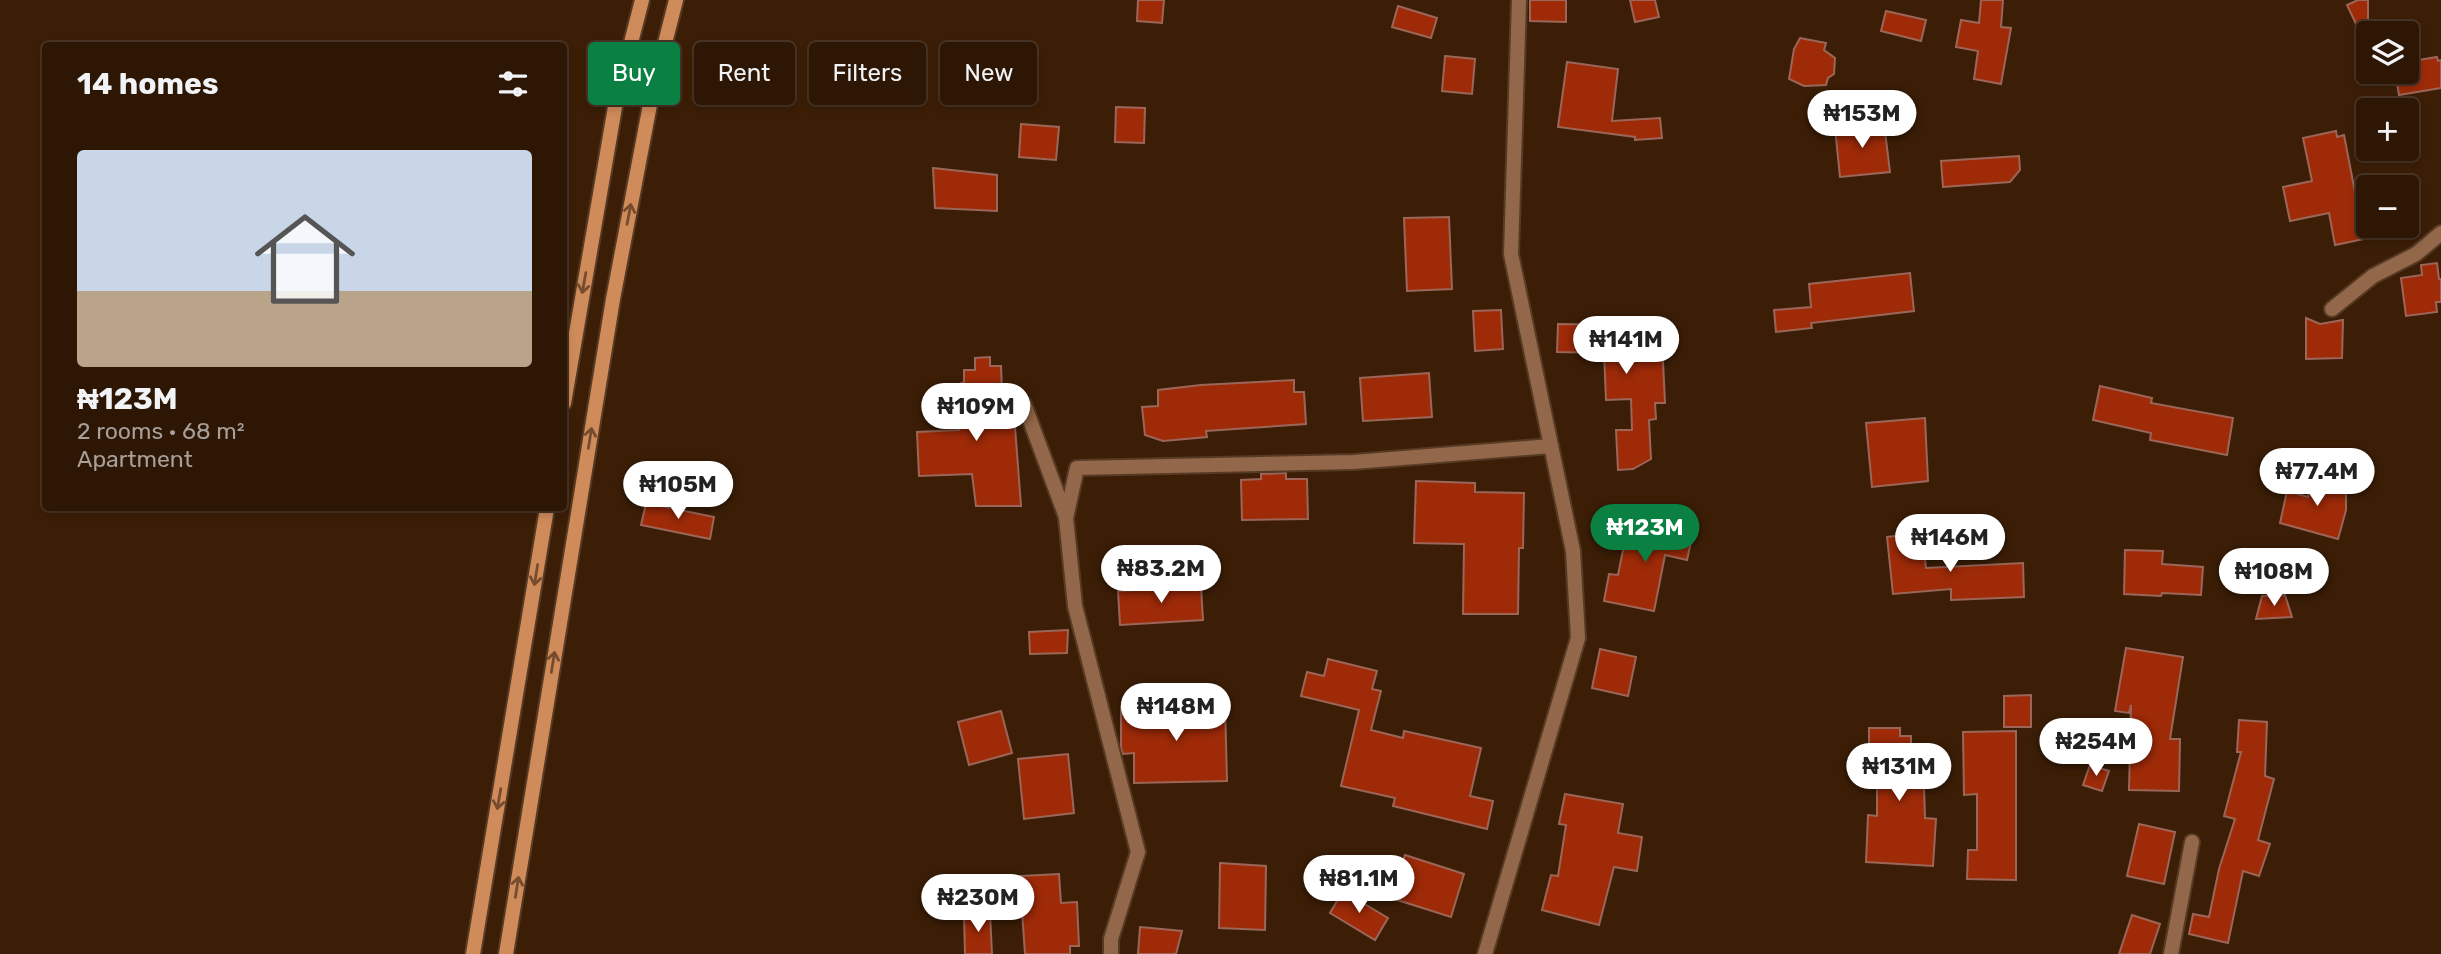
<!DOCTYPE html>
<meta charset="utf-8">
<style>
:root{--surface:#2d1604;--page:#392313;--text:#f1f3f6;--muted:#a79f9a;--line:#483526;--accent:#0b8043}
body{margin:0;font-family:Rubik,sans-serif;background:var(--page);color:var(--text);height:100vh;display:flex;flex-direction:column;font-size:26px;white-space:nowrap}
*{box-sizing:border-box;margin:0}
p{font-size:23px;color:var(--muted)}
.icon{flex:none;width:38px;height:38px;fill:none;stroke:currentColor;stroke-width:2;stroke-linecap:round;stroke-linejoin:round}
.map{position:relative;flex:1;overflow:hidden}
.sheet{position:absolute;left:42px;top:42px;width:525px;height:469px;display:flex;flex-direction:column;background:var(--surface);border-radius:7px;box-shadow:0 4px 10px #0003,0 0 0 2px var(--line)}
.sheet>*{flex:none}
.banner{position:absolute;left:588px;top:42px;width:665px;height:63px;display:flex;gap:14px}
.buttons{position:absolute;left:2356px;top:21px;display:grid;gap:14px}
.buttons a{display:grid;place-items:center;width:63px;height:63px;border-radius:7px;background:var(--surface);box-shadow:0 4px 10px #0003,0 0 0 2px var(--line);font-size:35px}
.price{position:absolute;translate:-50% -60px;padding:0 16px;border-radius:24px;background:#fff;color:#222;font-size:23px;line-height:46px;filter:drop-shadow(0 2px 4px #0008)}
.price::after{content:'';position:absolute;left:50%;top:42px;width:21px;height:16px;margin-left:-10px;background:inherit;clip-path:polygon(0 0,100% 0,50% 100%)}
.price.current{background:var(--accent);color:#fff}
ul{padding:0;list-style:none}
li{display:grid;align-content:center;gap:14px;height:371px;padding:0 35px}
li span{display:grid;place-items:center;height:217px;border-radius:7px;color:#555}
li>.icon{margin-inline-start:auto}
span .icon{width:126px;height:126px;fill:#fffc;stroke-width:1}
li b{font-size:30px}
h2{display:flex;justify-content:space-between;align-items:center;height:84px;padding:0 35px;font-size:30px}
.pill{padding:0 24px;border-radius:7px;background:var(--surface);box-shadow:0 4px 10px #0003,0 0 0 2px var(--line);font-size:24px;line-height:63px}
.pill.current{background:var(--accent);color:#fff}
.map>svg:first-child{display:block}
.building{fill:#9e2a08;stroke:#9b6658;stroke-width:2}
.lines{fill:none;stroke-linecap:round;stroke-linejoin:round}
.street-casing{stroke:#573a24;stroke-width:18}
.secondary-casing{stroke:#573a24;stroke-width:18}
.street{stroke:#936749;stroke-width:14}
.secondary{stroke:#d08b5a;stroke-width:14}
.oneway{stroke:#764b2e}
</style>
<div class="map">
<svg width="2441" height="954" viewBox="0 0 2441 954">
<rect width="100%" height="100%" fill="#3c1e06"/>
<g class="building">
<path d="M1138,0H1164L1162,23L1137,21Z"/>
<path d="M1530,0H1566V22L1530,21Z"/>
<path d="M1630,0H1655L1659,17L1635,22Z"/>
<path d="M1981,0H2003L2001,27L2011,28L2001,84L1974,79L1978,51L1956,47L1961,20L1979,23Z"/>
<path d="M2358,0H2368V49L2347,5Z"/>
<path d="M1398,6L1437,18L1431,38L1392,27Z"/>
<path d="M1886,11L1926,20L1921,41L1881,31Z"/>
<path d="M1800,38L1826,43L1824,50L1835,58L1834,74L1828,78L1826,85L1804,86L1789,79L1794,49Z"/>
<path d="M1445,56L1475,59L1472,94L1442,91Z"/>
<path d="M2437,57L2438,61L2441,60V88L2399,95L2395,72H2406V62Z"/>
<path d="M1567,62L1618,69L1612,121L1660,118L1662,138L1635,140V137L1558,127Z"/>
<path d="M1116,107L1145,108L1144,143L1115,142Z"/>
<path d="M1884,123L1890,172L1840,177L1835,128Z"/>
<path d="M1021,124L1059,127L1056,160L1019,157Z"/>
<path d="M2336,131L2337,137L2344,135L2364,239L2335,245L2329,213L2290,221L2283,187L2312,181L2303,138Z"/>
<path d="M2019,156L2020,170L2010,182L1943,187L1941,161Z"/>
<path d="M933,168L997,175V211L935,208Z"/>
<path d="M1449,217L1452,289L1407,291L1404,218Z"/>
<path d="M2437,263L2439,279H2441V302H2436L2437,312L2406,316L2401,278L2422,275L2421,265Z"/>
<path d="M1910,273L1914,311L1811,323L1812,328L1776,332L1774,310L1811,307L1809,284Z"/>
<path d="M1501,310L1503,349L1475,351L1473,311Z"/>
<path d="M2306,318L2320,324L2343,320L2342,358L2306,359Z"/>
<path d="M1661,320L1665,403H1655L1656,419L1649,420L1651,459L1633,469L1618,470L1616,430H1632L1631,399L1606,400L1604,353L1557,352L1558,324L1629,325V321Z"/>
<path d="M990,357V366H1001L1002,390H992L994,428L1015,427L1021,506H976L972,474L919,476L917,432L959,430L958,385L964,382V370H975V358Z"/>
<path d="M1429,373L1432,417L1363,421L1360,378Z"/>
<path d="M1294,380V392H1304L1306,424L1206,431L1207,437L1163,441L1145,435L1142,407L1158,406V390L1201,385Z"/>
<path d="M2100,386L2152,398L2151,403L2233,418L2227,455L2150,440L2151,433L2093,420Z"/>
<path d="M1925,418L1928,481L1872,487L1866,423Z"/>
<path d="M1286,473V479H1307L1308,519L1242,520L1241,480L1261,479V474Z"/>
<path d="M2311,476L2346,485V510L2338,539L2280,523L2287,491L2308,497Z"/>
<path d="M1416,481L1475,483V492L1524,493L1523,548H1519L1518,614H1463L1464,544L1414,543Z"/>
<path d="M646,503L714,517L710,539L641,525Z"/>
<path d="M1629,520L1693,533L1687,560L1665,555L1654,611L1604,601L1609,574L1618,575Z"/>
<path d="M1922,533L1926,568L2023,563L2024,597L1951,600V589L1893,594L1887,537Z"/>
<path d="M2125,550L2163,551L2162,564L2203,567L2201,595L2162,593L2161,596L2124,594Z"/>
<path d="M1201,586L1203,620L1120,625L1118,591Z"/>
<path d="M2285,595L2292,617L2256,619L2262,596Z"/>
<path d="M1068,630L1067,653L1030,654L1029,632Z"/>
<path d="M2126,648L2183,657L2170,739H2180L2179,791L2129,790L2131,705L2129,713L2115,711Z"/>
<path d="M1600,649L1636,657L1628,696L1592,688Z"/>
<path d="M1328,659L1377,671L1372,689L1381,691L1371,730L1403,738L1404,731L1481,748L1470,796L1493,801L1487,829L1393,806L1395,798L1341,786L1359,710L1301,696L1307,672L1324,676Z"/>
<path d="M2031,695V727H2004V696Z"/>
<path d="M1225,705L1227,781L1134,783V753L1123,754L1121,748V707Z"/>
<path d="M1001,711L1012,753L969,765L958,722Z"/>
<path d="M2239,720L2267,722L2265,776L2274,779L2258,840L2270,844L2259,876L2243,871L2228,943L2189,934L2193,914L2209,917L2219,869L2235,819L2224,816L2241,752H2237Z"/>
<path d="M1869,728H1900V736H1911V752H1923L1925,818L1936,819L1933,866L1866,862L1868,815L1877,816V775H1869Z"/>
<path d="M2016,731V880L1967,879L1968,850H1977V794L1964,795L1963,732Z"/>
<path d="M1068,754L1074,813L1024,819L1018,759Z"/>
<path d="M2090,765L2109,771L2102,791L2083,785Z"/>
<path d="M1565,794L1623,804L1618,833L1642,837L1637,871L1614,867L1599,925L1542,910L1551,875L1558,876L1566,825L1559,824Z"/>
<path d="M2139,824L2175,832L2164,884L2127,876Z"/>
<path d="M1405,855L1464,874L1451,917L1391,898Z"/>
<path d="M1220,863L1266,866L1265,930L1219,928Z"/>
<path d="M1059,874L1061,903L1077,902L1079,946H1070V954H1025L1022,911L1007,913L1004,877Z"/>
<path d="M1343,891L1388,918L1375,940L1330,913Z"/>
<path d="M990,913L992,954H965L964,915Z"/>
<path d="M2132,915L2160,924L2150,954H2119Z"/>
<path d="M1140,927L1182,931L1176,954H1138Z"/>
</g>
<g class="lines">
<g class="street-casing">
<g id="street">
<path d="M2332,309L2373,276L2416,254L2441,233"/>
<path d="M1024,404L1066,517"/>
<path d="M1111,954V939L1138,852L1075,606L1066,518L1077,468L1354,462L1551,446"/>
<path d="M1485,954L1578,638L1573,551L1511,254L1519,0"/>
<path d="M2171,954L2192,842"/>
</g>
</g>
<g class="secondary-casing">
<g id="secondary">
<path d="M564,403L616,101L642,0"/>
<path d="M473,954L547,508"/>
<path d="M506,954L613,299L652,94L676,0"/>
</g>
</g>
<use href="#street" class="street"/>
<use href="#secondary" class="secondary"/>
</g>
<defs><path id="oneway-shaft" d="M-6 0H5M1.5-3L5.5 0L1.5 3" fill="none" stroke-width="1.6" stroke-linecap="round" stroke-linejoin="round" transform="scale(1.75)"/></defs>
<g class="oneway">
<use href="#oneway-shaft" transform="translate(629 214) rotate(-79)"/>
<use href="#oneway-shaft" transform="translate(584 283) rotate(100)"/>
<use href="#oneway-shaft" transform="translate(590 438) rotate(-81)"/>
<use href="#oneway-shaft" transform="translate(536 575) rotate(99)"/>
<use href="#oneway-shaft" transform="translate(553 662) rotate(-81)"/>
<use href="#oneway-shaft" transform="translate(499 799) rotate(100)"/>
<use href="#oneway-shaft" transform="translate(517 887) rotate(-81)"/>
</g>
</svg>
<div class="buttons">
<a><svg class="icon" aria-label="layers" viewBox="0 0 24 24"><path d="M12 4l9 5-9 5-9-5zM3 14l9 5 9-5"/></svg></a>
<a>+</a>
<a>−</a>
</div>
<b class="price" style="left:1862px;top:150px">₦153M</b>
<b class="price" style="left:1626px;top:376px">₦141M</b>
<b class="price" style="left:976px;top:443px">₦109M</b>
<b class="price" style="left:2317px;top:508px">₦77.4M</b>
<b class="price" style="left:678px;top:521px">₦105M</b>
<b class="price current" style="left:1645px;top:564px">₦123M</b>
<b class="price" style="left:1950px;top:574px">₦146M</b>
<b class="price" style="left:1161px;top:605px">₦83.2M</b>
<b class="price" style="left:2274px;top:608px">₦108M</b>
<b class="price" style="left:1176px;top:743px">₦148M</b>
<b class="price" style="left:2096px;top:778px">₦254M</b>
<b class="price" style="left:1899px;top:803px">₦131M</b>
<b class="price" style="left:1359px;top:915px">₦81.1M</b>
<b class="price" style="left:978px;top:934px">₦230M</b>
<div class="banner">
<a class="pill current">Buy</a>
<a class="pill">Rent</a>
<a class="pill">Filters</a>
<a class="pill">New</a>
</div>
<section class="sheet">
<h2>14 homes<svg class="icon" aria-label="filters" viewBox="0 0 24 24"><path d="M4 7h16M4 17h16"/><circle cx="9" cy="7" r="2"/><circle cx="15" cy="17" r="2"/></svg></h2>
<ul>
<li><span style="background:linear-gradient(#c9d6e8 65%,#b9a48a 0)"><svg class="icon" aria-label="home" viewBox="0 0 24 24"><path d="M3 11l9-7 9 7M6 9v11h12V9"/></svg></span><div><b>₦123M</b><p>2 rooms · 68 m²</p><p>Apartment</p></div></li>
</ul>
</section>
</div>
